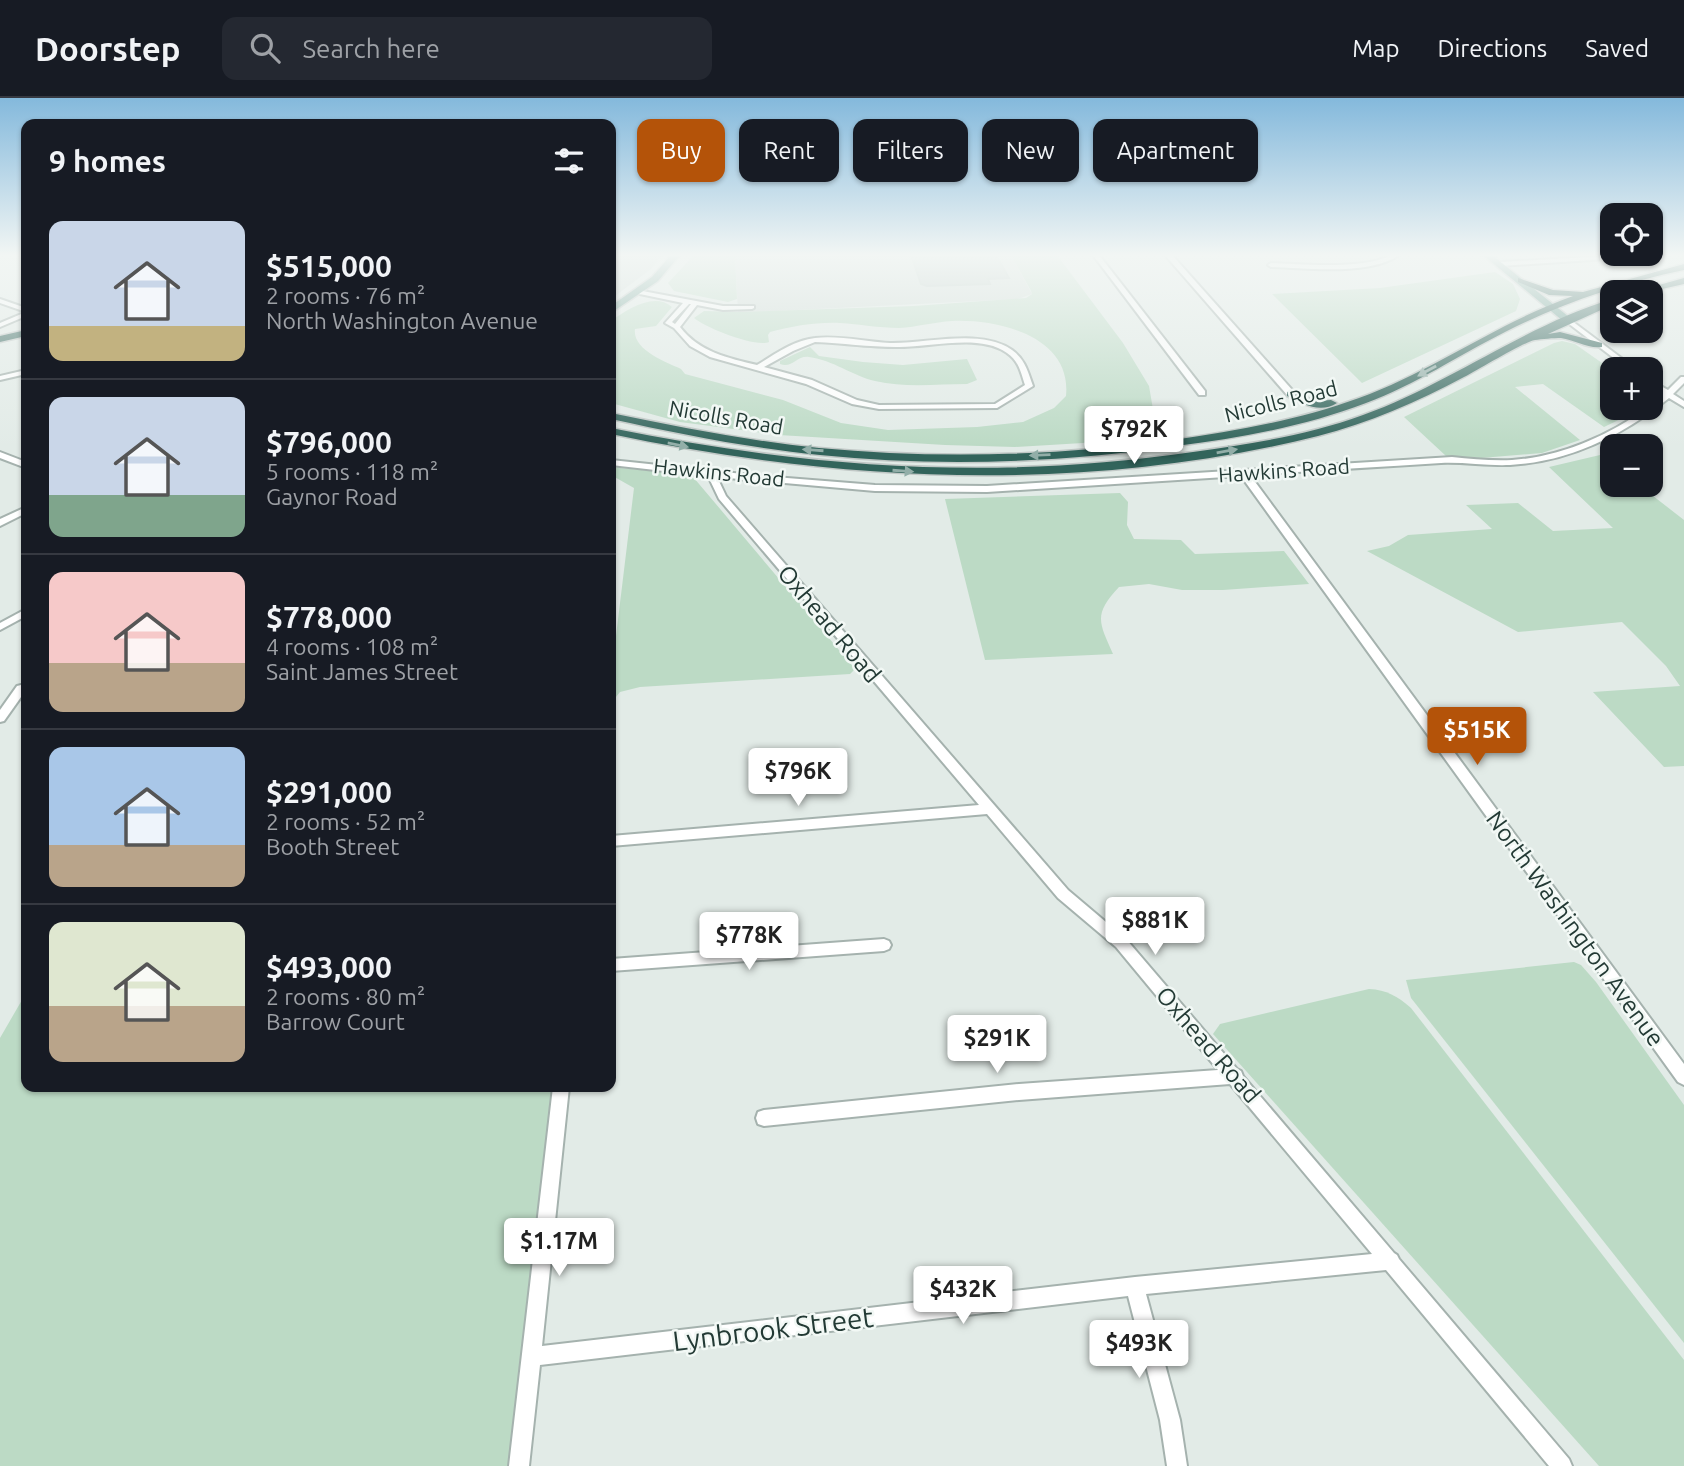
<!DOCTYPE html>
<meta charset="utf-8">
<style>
:root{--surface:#171b24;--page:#242831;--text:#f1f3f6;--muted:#9ea1a6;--line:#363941;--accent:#b45309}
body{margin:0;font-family:Ubuntu,sans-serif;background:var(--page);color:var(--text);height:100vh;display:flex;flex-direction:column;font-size:26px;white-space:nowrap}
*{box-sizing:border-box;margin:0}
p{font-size:23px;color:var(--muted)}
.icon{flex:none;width:38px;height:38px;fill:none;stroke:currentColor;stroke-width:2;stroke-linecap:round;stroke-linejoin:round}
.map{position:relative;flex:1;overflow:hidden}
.sheet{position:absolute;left:21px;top:21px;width:595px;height:973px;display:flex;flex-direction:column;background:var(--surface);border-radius:14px;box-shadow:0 2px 5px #0004}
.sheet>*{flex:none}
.banner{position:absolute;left:637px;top:21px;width:665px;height:63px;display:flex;gap:14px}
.fabs{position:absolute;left:1600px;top:105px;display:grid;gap:14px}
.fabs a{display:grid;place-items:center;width:63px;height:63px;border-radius:14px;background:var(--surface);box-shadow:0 2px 5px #0004;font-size:35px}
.price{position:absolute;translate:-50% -60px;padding:0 16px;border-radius:7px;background:#fff;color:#222;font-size:23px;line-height:46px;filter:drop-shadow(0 2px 4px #0008)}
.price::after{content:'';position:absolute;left:50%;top:42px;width:21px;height:16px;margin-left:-10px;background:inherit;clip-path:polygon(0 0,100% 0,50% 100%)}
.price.on{background:var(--accent);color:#fff}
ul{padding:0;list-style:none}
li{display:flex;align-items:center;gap:21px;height:175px;padding:0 28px}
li+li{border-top:2px solid var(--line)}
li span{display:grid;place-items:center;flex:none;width:196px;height:140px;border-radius:14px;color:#555}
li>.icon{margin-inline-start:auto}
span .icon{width:84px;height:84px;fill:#fffc;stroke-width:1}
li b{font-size:30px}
h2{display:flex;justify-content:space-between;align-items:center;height:84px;padding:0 28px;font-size:30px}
.tag{padding:0 24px;border-radius:14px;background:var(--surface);box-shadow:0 2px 5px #0004;font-size:24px;line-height:63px}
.tag.on{background:var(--accent);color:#fff}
header{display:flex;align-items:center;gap:42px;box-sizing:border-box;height:98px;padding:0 35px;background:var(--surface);border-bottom:2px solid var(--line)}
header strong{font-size:33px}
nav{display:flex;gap:38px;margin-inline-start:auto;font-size:24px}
.search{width:490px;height:63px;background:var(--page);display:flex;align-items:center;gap:18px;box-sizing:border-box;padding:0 24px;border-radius:14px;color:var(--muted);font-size:26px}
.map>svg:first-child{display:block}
.built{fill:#d0dbd6}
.green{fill:#bcdac5}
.building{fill:#bac8c3;stroke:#b5c4be;stroke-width:2}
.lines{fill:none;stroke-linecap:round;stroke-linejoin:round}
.minor-casing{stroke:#a5b2ae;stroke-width:4}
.major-casing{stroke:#c1c8c6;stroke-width:3}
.highway-casing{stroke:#c1c8c6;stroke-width:3}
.minor{fill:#fff;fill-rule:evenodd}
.major{fill:#6a9d91;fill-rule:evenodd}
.highway{fill:#32645b;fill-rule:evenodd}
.oneway{fill:#92aea8}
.labels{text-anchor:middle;stroke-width:5;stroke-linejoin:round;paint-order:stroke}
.far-street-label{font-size:21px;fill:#233a35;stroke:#f2f8f5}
.street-label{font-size:24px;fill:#233a35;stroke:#f2f8f5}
.near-street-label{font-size:28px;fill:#233a35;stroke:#f2f8f5}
</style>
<header>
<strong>Doorstep</strong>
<div class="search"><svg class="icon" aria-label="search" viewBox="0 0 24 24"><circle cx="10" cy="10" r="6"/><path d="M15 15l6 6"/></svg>Search here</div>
<nav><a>Map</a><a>Directions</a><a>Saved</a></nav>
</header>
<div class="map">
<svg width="1684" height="1368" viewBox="0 0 1684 1368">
<rect width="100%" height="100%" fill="#e2ebe7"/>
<g class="built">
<path d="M611,157H662L651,171L611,201Z"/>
<path d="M735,157H1011L1032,196L1018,201L738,215Z"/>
</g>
<g class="green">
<path d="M694,157H735L737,201L728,204L674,193L668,185Z"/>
<path d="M1011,157H1057L1123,245L1149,288L1154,317L1174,333L1083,345L1015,349L945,347L779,337L680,324L611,305V223C628,211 654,194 672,209L656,228L635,231C632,252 666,264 681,271L685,276L783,302L841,325L888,332L977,329L1023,324L1054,310L1066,298C1072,239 1000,221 952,223C934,224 917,229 899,230C879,230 859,226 840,225C816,224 793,228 770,234L768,237L769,244C756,250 704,229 694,220L704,213L741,214L914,208L1026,200L1032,196L1031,193Z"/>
<path d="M1495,174L1513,186L1520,201L1516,213L1362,285L1272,196L1380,190Z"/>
<path d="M1562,243L1575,246L1612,272V310H1635L1631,316L1604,329L1543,286L1515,289L1580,342L1542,355L1481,360L1446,358L1404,319L1554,245Z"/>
<path d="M810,249L819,258L863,264L903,267L967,261L977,282L967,286C937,286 905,290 875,283C853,278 833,262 809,259C797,257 792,271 780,266V263Z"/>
<path d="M1600,357L1612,366V387H1639L1684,422V668L1664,669L1593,594L1680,588L1666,568L1622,524L1518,534L1367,453L1389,448L1408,437L1492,431L1466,407L1518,405L1553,433L1613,430L1549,369Z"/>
<path d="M611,369L683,376L694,380L855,571L850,576L640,589L620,594L611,605V579L634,390L611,377Z"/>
<path d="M1120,395L1128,404L1127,427L1134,441L1181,442L1195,456L1284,453L1309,486L1223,492H1182L1149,486L1119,489C1093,517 1099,524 1113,556L985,562L945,401Z"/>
<path d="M1574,864L1581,867L1596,884L1684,1007V1245L1411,900L1406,882Z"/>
<path d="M1369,891C1387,892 1397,898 1411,910L1684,1262V1368H1599L1213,936L1220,926Z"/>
<path d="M26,895V989H560L519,1368H0V940Z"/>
</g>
<path class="building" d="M911,157H996L1009,180L988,181L990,186L927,188L921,186Z"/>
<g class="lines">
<g class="minor-casing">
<g id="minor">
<path d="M1093,157H1099L1205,293V297H1199Z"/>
<path d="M1165,157H1172L1294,294V298H1288Z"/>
<path d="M1391,157H1399C1369,178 1307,170 1271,169L1268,167L1271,165C1303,166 1363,172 1391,157Z"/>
<path d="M1625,157H1667L1500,168L1497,166L1500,164Z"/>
<path d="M637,192L723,208H754V210L752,211L723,212L697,207L680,229C699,254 728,260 757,267C774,257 794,242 815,240C839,237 866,244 890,245C926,246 981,230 1012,252C1025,261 1028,274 1033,288L997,310L879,311L852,306L806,286L710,259L690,248L674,230L665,225L683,205L635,195L634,194ZM689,206H691L675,226L672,224ZM815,244C842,245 869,249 896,249C928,250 980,235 1007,255C1019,263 1021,275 1025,287L995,306L879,307L857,302L812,282L764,269L793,253Z"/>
<path d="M0,201L26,210V218L0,229V225L26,214L0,205Z"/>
<path d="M1564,220H1568L1636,271H1628L1564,222Z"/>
<path d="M26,272V276L0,282V278Z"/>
<path d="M1681,279H1684V285L1673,296L1684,303V309L1669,300C1624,337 1569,364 1510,367C1487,368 1464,364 1441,365C1377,369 1313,373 1250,377L1684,966V987L1678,984L1241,378L987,394L875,393L717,379L726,398L1068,792L1126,841L1237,971L1241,973L1243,978L1394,1155L1397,1157L1399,1161L1569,1361L1572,1368H1549L1386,1172L1146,1196L1180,1322L1187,1368H1167L1160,1322L1128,1198L540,1267L529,1368H509L553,989H569L542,1248L1135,1179L1372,1156L1230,986L1019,1002L764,1028L758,1026L756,1020L758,1014L764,1012L1019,986L1218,972L1116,849L1058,800L987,716L611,748V738L979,707L719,401L708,378L611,367V362L762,378L875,387L987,388L1452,359C1472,361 1492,363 1512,362C1560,359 1608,338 1647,310H1650V307L1663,297L1650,288V282L1668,292Z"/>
<path d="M0,354L26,364V370L0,360Z"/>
<path d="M26,409V415L0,428V421Z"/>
<path d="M26,511V518L0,532V525Z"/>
<path d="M21,587L25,588L26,592L4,623L0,624V612L17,588Z"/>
<path d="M884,841L889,843L891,847L889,851L884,853L611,873V861Z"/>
</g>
</g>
<g class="major-casing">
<g id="major">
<path d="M671,157H680L658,183L611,215V208L652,179Z"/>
<path d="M1483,157H1492L1569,219V223H1563Z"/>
</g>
</g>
<g class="highway-casing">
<g id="highway">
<path d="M1684,166V172C1622,185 1562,205 1505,234C1459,257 1415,287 1366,305C1306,328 1240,340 1176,348C1059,365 937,369 820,357C749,350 680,336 611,321V315C680,329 749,343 819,350C936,361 1057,358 1173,342C1235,333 1299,322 1359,300C1433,273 1497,225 1573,198L1549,197L1518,184V180L1553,192L1583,194Z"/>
<path d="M1684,180V186L1649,194H1634Z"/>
<path d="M1612,201V207L1548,236L1560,234L1602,245V249C1588,251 1575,242 1561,240C1554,240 1541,241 1535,242C1521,245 1480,271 1464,279C1417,304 1369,325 1318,338C1085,396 844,385 611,336V330C807,370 995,383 1193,354C1250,346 1309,337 1363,317C1449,286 1524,228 1612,201Z"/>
<path d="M26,232V238L0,244V238Z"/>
<path d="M1291,293L1315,303L1331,302L1337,305C1320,316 1303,306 1287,298V294Z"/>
</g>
</g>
<use href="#minor" class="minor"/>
<use href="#major" class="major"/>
<use href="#highway" class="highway"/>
</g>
<defs><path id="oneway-solid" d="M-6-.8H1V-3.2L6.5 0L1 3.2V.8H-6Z" transform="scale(1.75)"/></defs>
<g class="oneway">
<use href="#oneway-solid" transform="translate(1427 273) rotate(151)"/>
<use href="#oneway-solid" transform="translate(678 347) rotate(11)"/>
<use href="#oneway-solid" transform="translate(813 352) rotate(-176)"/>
<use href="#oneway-solid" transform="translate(1227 353) rotate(-10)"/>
<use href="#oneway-solid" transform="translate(1040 357) rotate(178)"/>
<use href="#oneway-solid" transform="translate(903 373) rotate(4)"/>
</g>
<linearGradient id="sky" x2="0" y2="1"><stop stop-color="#84b9dc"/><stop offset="0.45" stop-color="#f2f6f4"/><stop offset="1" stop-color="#f2f6f4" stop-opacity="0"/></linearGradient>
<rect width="1684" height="349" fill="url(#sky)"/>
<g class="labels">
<g class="far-street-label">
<text transform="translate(1281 304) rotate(-14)" y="7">Nicolls Road</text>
<text transform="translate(726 320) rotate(10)" y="7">Nicolls Road</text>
<text transform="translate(1284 373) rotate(-4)" y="7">Hawkins Road</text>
<text transform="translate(719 375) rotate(6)" y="7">Hawkins Road</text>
</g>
<g class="street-label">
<text transform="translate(829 526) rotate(50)" y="8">Oxhead Road</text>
<text transform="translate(1575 831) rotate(54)" y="8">North Washington Avenue</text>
<text transform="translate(1208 947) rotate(49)" y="8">Oxhead Road</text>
</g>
<g class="near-street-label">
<text transform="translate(773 1231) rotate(-7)" y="10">Lynbrook Street</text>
</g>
</g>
</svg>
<div class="fabs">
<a><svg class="icon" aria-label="locate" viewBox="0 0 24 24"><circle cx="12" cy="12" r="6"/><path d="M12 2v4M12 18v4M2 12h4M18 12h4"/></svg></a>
<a><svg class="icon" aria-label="layers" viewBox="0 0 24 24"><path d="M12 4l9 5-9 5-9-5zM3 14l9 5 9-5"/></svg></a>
<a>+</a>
<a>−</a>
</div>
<b class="price" style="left:1134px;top:368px">$792K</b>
<b class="price on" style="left:1477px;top:669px">$515K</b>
<b class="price" style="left:798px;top:710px">$796K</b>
<b class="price" style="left:1155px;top:859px">$881K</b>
<b class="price" style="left:749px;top:874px">$778K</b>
<b class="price" style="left:997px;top:977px">$291K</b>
<b class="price" style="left:559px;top:1180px">$1.17M</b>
<b class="price" style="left:963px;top:1228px">$432K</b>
<b class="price" style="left:1139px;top:1282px">$493K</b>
<div class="banner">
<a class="tag on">Buy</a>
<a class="tag">Rent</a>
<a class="tag">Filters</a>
<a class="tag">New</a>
<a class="tag">Apartment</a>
</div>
<section class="sheet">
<h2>9 homes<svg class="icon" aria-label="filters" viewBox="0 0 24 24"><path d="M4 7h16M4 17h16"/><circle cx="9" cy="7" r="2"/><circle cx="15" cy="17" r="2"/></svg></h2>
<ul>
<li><span style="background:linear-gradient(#c9d6e8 75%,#c2b280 0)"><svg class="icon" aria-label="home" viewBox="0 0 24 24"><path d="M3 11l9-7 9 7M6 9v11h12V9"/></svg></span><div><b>$515,000</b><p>2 rooms · 76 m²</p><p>North Washington Avenue</p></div></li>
<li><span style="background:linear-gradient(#c9d6e8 70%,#7fa58c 0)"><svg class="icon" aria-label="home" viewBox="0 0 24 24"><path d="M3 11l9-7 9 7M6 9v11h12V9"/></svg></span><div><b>$796,000</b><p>5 rooms · 118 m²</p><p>Gaynor Road</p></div></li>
<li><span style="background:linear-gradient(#f6c9c9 65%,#b9a48a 0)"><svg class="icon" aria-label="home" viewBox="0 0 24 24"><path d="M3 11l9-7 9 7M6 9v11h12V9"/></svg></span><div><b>$778,000</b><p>4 rooms · 108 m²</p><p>Saint James Street</p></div></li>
<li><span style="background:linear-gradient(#a9c7e8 70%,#b9a48a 0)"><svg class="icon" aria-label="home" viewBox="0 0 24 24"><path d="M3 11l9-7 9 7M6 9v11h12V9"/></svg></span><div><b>$291,000</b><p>2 rooms · 52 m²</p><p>Booth Street</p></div></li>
<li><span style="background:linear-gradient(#dfe7d0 60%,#b9a48a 0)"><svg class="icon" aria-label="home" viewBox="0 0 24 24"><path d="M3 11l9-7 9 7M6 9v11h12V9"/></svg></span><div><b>$493,000</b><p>2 rooms · 80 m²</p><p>Barrow Court</p></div></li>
</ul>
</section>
</div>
